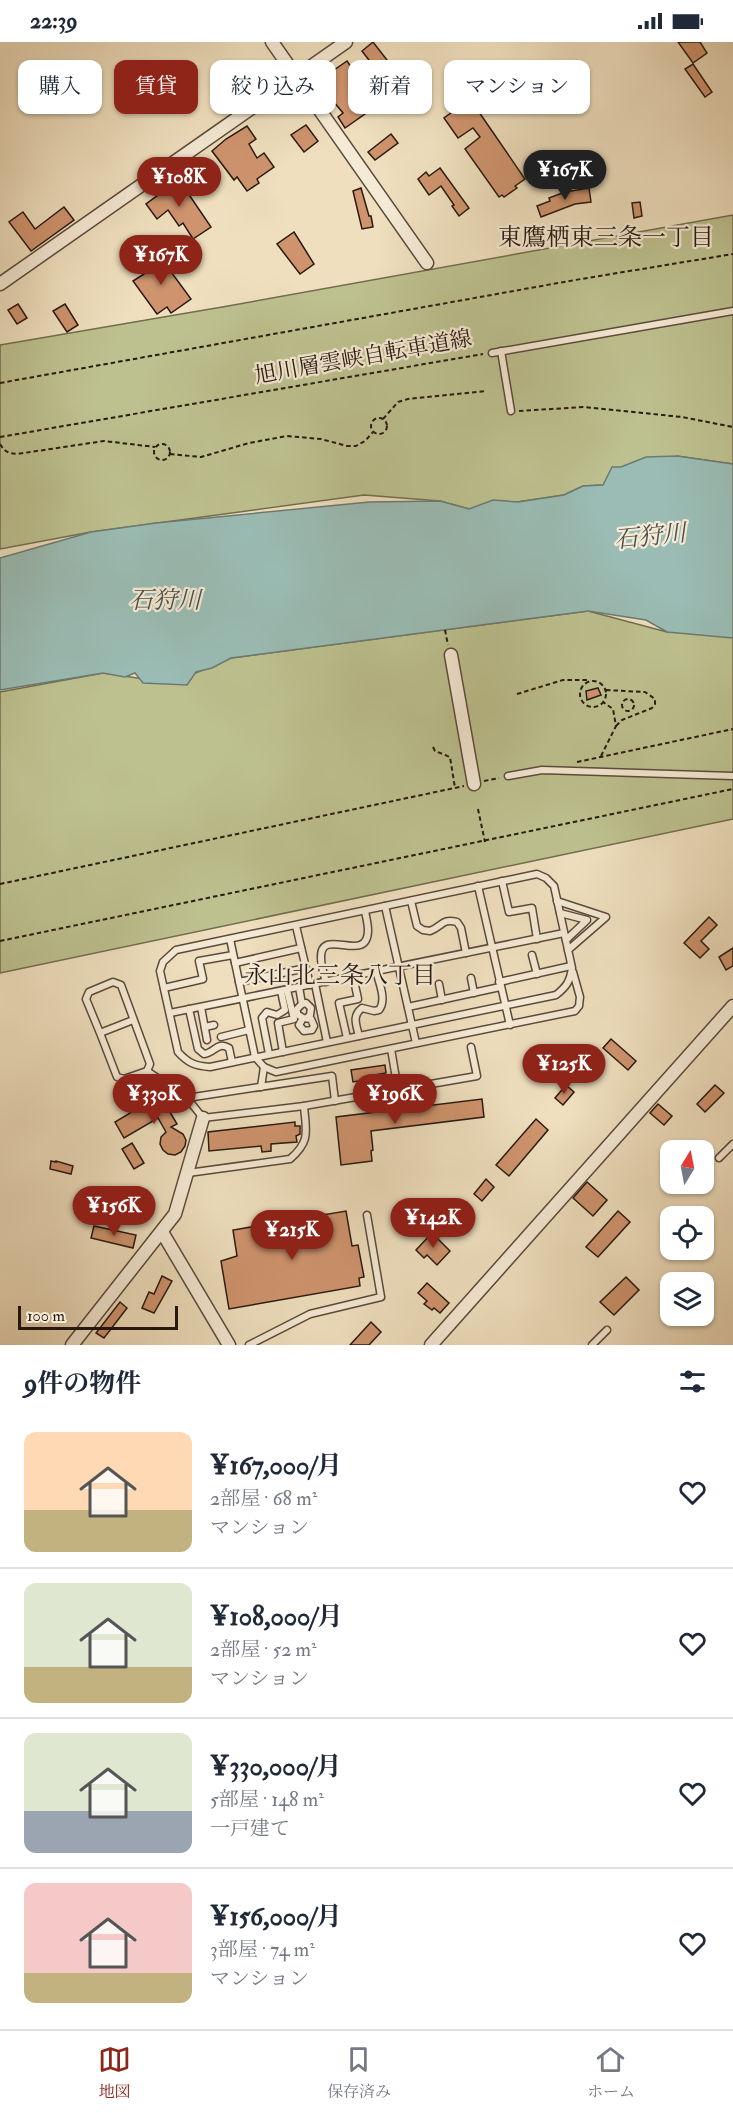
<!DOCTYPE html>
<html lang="ja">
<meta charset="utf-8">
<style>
:root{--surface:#fff;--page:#f2f2f3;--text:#1f2937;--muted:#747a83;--line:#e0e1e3;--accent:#8f2418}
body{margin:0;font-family:"IM FELL Double Pica","Noto Serif JP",serif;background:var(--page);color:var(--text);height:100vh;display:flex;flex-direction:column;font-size:22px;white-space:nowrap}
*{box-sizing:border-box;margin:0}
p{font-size:20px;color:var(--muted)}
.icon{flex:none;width:33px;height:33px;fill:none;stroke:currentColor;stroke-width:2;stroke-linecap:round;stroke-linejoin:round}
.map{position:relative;height:1303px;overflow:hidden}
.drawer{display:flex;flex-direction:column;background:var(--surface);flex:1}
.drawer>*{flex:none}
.guide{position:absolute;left:18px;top:18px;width:698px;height:54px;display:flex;gap:12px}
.needle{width:39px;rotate:10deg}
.tools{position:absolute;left:660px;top:1098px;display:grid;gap:12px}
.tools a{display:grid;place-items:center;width:54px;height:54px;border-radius:12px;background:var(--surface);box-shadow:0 2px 4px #0004;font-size:30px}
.scale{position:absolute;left:18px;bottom:15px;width:160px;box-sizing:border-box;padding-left:6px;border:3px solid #281910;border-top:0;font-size:16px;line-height:21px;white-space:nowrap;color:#281910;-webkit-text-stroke:4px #f5ead5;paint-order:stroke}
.price{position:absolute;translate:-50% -51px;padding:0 14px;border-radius:21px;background:var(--accent);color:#fff;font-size:20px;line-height:39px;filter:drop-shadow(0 2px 3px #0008)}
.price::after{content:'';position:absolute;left:50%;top:36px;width:18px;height:14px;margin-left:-9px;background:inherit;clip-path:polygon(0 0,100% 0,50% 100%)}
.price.current{background:#222;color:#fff}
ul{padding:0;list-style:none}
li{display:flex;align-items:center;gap:18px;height:150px;padding:0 24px}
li+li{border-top:2px solid var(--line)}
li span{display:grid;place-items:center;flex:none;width:168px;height:120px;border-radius:12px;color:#555}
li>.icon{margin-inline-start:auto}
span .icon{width:72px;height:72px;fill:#fffc;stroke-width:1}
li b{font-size:26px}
h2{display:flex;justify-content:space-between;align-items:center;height:72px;padding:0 24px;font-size:26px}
.tag{padding:0 21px;border-radius:12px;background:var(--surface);box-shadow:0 2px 4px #0004;font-size:21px;line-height:54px}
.tag.current{background:var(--accent);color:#fff}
.status{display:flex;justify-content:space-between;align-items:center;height:42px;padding:0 30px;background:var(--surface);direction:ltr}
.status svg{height:16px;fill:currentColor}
.tab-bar{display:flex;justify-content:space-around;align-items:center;height:84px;border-top:2px solid var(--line);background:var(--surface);font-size:16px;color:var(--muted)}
.tab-bar a{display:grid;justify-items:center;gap:3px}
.tab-bar .current{color:var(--accent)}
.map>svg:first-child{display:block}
.green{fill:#bdc18f;stroke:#726d50;stroke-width:1.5}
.water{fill:#9abcb4;stroke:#6c7b72;stroke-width:1.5}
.building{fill:#cf946e;stroke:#281910;stroke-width:1.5}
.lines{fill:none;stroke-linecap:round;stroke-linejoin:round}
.lane-casing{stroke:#5a4a3c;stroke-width:9}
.street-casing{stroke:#5a4a3c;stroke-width:15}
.path{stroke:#281910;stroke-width:2;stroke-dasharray:4.5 3;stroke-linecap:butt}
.lane{stroke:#f5ead5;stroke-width:6}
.street{stroke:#f5ead5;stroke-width:12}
.labels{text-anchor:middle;stroke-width:4.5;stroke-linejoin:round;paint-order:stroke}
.street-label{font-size:22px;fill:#281910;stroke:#f5ead5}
.neighbourhood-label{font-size:24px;fill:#281910;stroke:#f5ead5}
.water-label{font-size:24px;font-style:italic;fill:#505249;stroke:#f5ead5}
</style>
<div class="status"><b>22:39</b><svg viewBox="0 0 49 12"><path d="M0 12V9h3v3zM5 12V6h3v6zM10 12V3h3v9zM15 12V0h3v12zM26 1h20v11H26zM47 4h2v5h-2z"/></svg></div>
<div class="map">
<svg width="733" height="1303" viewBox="0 0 733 1303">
<rect width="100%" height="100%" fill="#efdfbe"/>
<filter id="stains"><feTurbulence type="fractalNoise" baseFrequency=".00333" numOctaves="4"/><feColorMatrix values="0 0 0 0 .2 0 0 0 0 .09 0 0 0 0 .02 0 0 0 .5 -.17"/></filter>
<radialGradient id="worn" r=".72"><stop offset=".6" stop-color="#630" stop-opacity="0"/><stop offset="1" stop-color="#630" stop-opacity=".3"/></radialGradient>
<g class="green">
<path d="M733,173V422L677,414L603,443L583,444L564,453L469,467L440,459L364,453L91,490L0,507V303L228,264Z"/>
<path d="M588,569L667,590L733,592V777L0,931V650L103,631L172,641L231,616Z"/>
</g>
<path class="water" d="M677,414L733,422V596L667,590L646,578L588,569L231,616L212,626L196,630L187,643L143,641L135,631L125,635L103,631L0,648V516L91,490L156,481L369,460L440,459L469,467L493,458L518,460L564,453L583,444L603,443L612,425H621L646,415Z"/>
<g class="building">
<path d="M373,0L415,54L403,61L400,56L381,71L373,60L393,45L378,24L375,26L362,9Z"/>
<path d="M678,0H700L707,11L693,21Z"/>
<path d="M347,19L362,41L349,50L359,65L367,60L372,67L345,86L338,75L343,71L317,40Z"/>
<path d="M693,22L712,50L705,55L685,27Z"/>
<path d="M470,57L525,137L515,144L517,146L504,155L502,153L499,155L465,107L480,95L473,86L458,96L444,76Z"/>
<path d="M306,83L318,99L304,110L291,93Z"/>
<path d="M247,84L256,97L249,102L257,116L264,111L274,125L257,137L259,141L247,149L237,135L234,138L212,109L226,97Z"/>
<path d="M391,92L398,101L375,118L368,110Z"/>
<path d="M440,126L469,166L459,174L452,164L454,163L441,144L429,153L418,137L426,130L429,134Z"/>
<path d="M175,132L211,185L193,197L183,181L179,184L168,168L157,177L146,162L169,145L165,139Z"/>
<path d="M361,146L369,174H371L373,185L362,187L353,149Z"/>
<path d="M589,146L591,160L575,162L541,175L537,164L550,159L549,156L565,150Z"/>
<path d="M640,160L642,174L634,176L632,161Z"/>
<path d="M64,165L74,178L31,209L9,180L23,170L35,187Z"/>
<path d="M294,190L314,222L300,232L277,202Z"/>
<path d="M158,212L191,257L171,271L167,265L157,272L133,239L144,232L139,226Z"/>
<path d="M18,262L27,276L17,282L8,268Z"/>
<path d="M65,262L78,283L67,290L53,269Z"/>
<path d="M598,646L601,653L587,658L586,649Z"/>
<path d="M709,875L717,883L701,899L709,907L700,916L684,901Z"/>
<path d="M733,906V924L726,928L719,915Z"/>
<path d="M611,997L636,1019L628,1028L603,1006Z"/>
<path d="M385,1023L386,1031L363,1035L364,1038L353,1040L351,1028Z"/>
<path d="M566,1043L574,1050L563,1063L555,1056Z"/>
<path d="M715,1043L724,1051L705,1070L697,1062Z"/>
<path d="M160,1053L177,1082L171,1085L183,1092L186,1098L185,1104L181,1110L175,1113L168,1112L163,1108L160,1102L161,1095L166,1090L158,1076L124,1096L115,1080Z"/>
<path d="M482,1057L484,1075L371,1089L373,1108L371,1109L372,1119L341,1123L336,1075Z"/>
<path d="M658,1062L672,1074L664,1083L650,1071Z"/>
<path d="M536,1077L548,1088L509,1134L496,1123Z"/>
<path d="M295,1080V1084H300V1092L296,1094L297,1100L271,1102V1109L262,1110L261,1104L209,1109L208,1090Z"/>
<path d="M132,1101L144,1121L134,1127L122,1107Z"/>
<path d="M51,1119L56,1120V1119L73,1124L71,1132L50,1127Z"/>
<path d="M486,1137L494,1145L482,1159L474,1152Z"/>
<path d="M587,1140L607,1158L593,1174L573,1156Z"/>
<path d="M104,1158L121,1161L119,1172L102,1168Z"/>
<path d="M346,1169L352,1204L358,1203L364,1235L359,1236L360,1244L229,1267L221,1219L237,1214L233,1188Z"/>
<path d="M618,1169L630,1180L598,1215L586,1205Z"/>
<path d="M94,1184L136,1193L133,1206L91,1196Z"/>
<path d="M432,1191L450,1209L437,1223L427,1213L424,1216L416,1208Z"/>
<path d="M162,1234L172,1239L154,1271L142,1266L149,1250L154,1252Z"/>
<path d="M626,1235L639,1248L614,1273L600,1260Z"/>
<path d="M427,1241L449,1261L440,1271L434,1266L432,1268L424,1262L427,1259L418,1251Z"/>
<path d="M120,1260L127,1266L104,1296L96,1291Z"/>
<path d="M371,1280L381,1290L369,1303H350Z"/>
</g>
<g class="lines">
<g class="lane-casing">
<g id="lane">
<path d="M501,309L511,369"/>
<path d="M492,311L733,269"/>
<path d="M508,734L542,728L733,734"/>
<path d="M537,832L546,836L554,844L572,926C570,940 566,945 556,953L210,1025C195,1024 188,1021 178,1010L160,929L163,920L176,908Z"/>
<path d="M502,839L509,870L532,866L537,897"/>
<path d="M478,844L510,983"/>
<path d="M411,859L417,884L423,888L430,889C443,884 442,876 457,880L461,886L466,911"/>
<path d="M557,859L606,875L568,908"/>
<path d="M385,864L416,1001"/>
<path d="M560,871L587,878L566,898"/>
<path d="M296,884L310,943"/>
<path d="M230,897L255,1015L264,1025L276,1030L575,969L579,964L580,955L573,930"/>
<path d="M532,913L537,932"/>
<path d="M235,921L301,906"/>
<path d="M471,936L474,951"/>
<path d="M239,940L306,926"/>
<path d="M326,940C324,933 321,924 321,916C320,883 368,924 368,888C368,882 366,875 365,869"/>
<path d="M499,940L571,924"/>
<path d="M315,942L327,1000"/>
<path d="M439,942L442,958"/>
<path d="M299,945L302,962"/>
<path d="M164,946L203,937L199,919L233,913"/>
<path d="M201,965L207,998"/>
<path d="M408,965L500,945"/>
<path d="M189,967L198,1007L204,1012C215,1011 217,999 229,1006L232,1020"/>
<path d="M170,971L564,891"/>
<path d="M303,976L299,983L304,989L312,988L314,984L311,977L303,976L297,972V967L302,962L306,961L311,966L310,973L307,976"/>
<path d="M205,985L214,983"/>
<path d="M100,991L117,1035L124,1037L147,1029L150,1022L121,943L113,940L89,950L86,957L100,991L133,978"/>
<path d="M359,994C356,982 352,974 362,966L374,969L379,968C387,958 379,941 376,929"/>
<path d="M221,995L249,988"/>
<path d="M347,996L339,961L358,957L353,934"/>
<path d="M391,1007L398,1048"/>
<path d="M283,1010L278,981L294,977L287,948"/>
<path d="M269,1012L262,976L267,970L277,973L285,968L281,949"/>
<path d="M147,1029L187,1056L203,1076L304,1064L477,1034L471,1005"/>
<path d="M261,1045L264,1025"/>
<path d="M187,1056L332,1034L335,1059"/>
<path d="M719,1116L733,1102"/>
<path d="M188,1131L290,1117C311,1099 306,1089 304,1064"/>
<path d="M249,1303L310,1272L381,1255L367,1173"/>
<path d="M592,1303L607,1288"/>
</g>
</g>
<g class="street-casing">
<g id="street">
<path d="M272,0L427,221"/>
<path d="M0,242L346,0"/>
<path d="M451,613L474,742"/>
<path d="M162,1190L229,1303"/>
<path d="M72,1303L175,1172L203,1076"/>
<path d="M431,1303L733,964"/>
</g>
</g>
<g class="path">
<path d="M0,341L575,238L733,212"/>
<path d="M519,369L583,365L682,375L733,385"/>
<circle cx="379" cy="384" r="8"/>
<path d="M383,377L398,360L408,357L487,349"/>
<path d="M0,395L483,312"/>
<circle cx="162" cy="410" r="8"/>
<path d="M0,402C5,410 8,411 17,412L104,399L155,405"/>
<path d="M170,412L201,415L249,401L287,394L321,397L347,404H356L365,399L373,390"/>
<path d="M445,588L448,603"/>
<circle cx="593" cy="652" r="13"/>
<path d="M606,648L645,650L655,657V662L652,666L622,678L616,684"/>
<path d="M517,652L563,638H587"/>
<circle cx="628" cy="663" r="6"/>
<path d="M433,705L435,709L450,715L455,746"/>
<path d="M601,714L616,684L613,667L603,660"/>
<path d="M577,720L733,687"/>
<path d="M484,739L499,736"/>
<path d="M478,767L485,800"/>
<path d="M0,842L464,744"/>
<path d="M0,899L733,747"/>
</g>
<use href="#lane" class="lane"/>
<use href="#street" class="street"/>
</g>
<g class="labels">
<g class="street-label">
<text transform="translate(363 314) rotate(-10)" y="8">旭川層雲峡自転車道線</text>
</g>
<g class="neighbourhood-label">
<text x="606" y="203">東鷹栖東三条一丁目</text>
<text x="340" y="941">永山北三条八丁目</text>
</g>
<g class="water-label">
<text transform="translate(650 494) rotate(-6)" y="8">石狩川</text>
<text x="165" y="566">石狩川</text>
</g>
</g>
<rect width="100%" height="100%" filter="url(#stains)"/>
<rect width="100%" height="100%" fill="url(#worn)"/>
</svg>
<div class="tools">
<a><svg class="needle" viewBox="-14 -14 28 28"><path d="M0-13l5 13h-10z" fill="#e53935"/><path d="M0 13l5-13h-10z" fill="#747a83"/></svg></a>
<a><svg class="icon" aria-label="locate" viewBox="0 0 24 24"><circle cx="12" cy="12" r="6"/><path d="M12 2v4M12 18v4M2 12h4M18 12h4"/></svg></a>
<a><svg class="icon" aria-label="layers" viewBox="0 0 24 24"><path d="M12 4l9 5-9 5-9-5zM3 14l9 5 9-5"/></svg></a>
</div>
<div class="scale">100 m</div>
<b class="price current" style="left:565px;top:159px">¥167K</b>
<b class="price" style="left:179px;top:166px">¥108K</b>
<b class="price" style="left:161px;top:244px">¥167K</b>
<b class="price" style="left:564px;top:1053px">¥125K</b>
<b class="price" style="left:154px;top:1083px">¥330K</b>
<b class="price" style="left:395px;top:1083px">¥196K</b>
<b class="price" style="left:114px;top:1195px">¥156K</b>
<b class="price" style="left:433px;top:1207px">¥142K</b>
<b class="price" style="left:292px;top:1219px">¥215K</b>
<div class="guide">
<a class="tag">購入</a>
<a class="tag current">賃貸</a>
<a class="tag">絞り込み</a>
<a class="tag">新着</a>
<a class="tag">マンション</a>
</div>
</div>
<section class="drawer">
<h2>9件の物件<svg class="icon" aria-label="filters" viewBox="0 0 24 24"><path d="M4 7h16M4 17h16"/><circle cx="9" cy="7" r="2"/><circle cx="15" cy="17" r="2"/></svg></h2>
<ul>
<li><span style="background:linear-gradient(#ffd9b3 65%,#c2b280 0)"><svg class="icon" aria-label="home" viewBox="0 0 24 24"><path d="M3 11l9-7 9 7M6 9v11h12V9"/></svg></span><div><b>¥167,000/月</b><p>2部屋 · 68 m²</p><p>マンション</p></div><svg class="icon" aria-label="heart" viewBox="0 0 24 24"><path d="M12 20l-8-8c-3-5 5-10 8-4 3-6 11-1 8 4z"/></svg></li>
<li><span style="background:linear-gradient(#dfe7d0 70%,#c2b280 0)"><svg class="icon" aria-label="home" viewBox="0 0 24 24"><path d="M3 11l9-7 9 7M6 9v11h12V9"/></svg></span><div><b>¥108,000/月</b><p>2部屋 · 52 m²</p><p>マンション</p></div><svg class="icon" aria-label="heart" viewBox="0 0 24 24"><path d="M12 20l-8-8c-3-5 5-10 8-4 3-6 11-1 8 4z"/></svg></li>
<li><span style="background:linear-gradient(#dfe7d0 65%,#9aa5b1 0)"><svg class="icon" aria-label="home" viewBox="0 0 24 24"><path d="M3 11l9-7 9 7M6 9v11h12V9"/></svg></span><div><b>¥330,000/月</b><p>5部屋 · 148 m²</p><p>一戸建て</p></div><svg class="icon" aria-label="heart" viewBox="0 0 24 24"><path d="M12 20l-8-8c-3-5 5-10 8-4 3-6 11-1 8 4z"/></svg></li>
<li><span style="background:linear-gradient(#f6c9c9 75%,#c2b280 0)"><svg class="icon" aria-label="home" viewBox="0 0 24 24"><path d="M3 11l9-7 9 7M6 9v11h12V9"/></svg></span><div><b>¥156,000/月</b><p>3部屋 · 74 m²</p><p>マンション</p></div><svg class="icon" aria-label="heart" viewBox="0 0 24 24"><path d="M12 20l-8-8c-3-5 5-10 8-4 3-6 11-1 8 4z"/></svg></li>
</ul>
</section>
<nav class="tab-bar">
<a class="current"><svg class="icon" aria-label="map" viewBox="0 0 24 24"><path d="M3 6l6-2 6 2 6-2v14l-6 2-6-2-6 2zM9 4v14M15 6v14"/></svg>地図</a>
<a><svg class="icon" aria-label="saved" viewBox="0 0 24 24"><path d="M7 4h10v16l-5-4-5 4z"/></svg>保存済み</a>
<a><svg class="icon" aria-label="home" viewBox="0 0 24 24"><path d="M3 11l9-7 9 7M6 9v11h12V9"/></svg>ホーム</a>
</nav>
